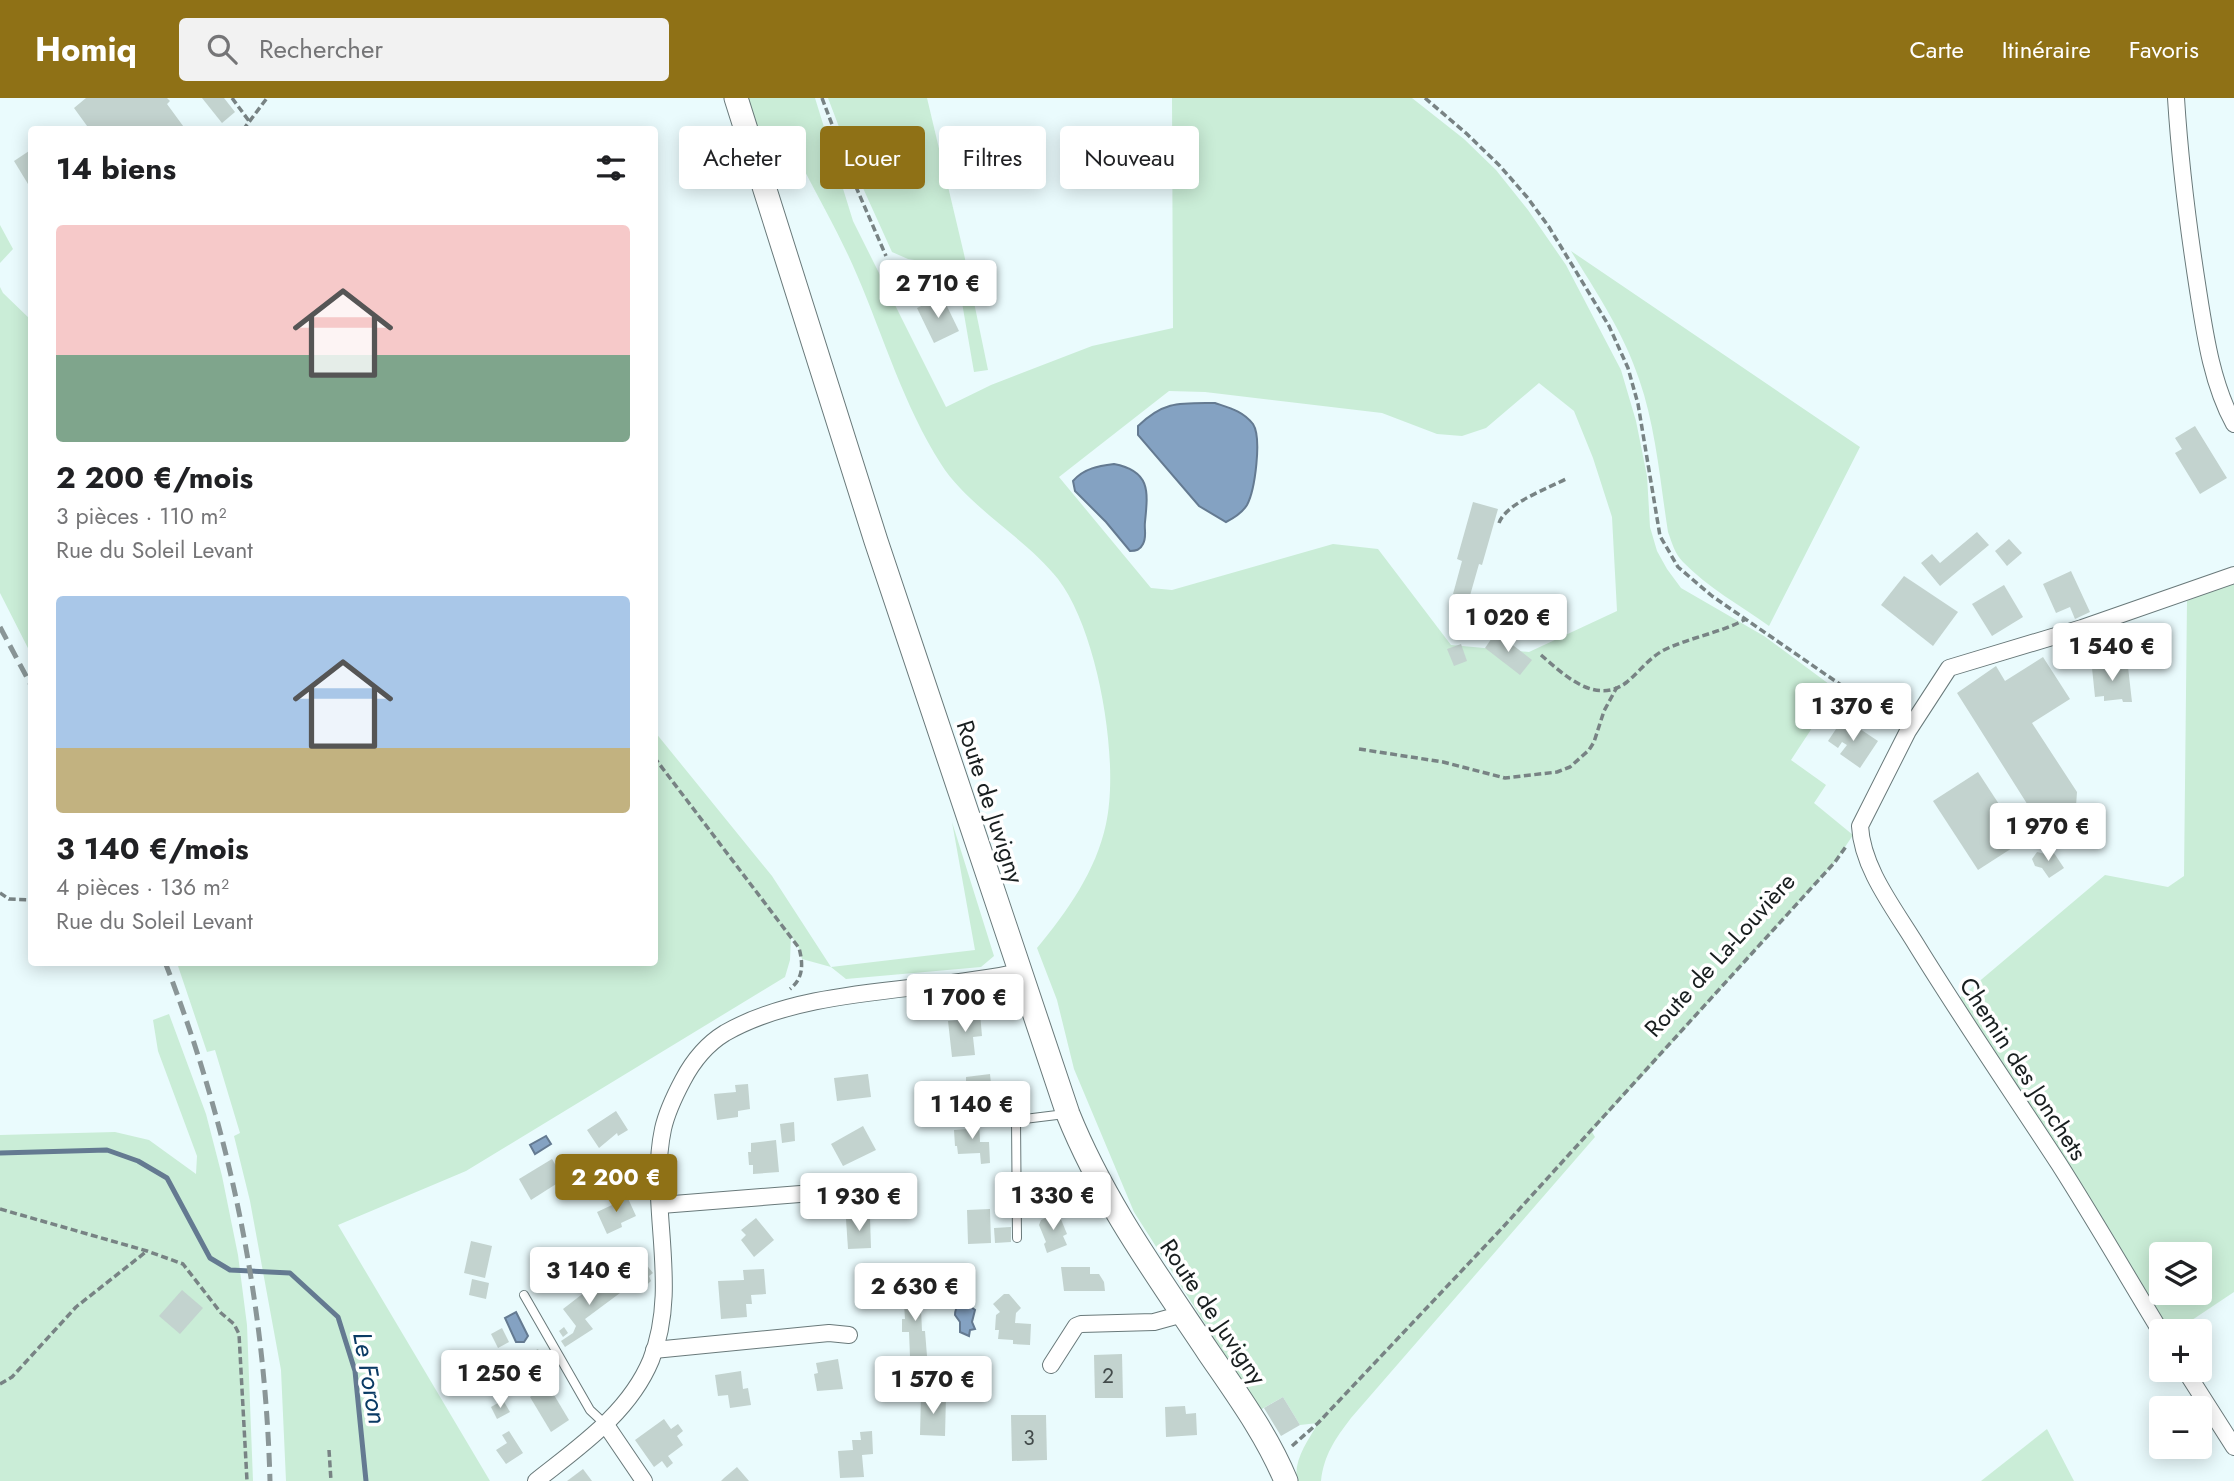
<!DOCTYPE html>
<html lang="fr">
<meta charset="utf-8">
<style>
:root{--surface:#fff;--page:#f2f2f2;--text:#202124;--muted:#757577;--accent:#8f7116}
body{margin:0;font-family:Jost,sans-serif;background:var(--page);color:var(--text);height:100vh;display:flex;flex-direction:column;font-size:26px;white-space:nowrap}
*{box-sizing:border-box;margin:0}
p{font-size:23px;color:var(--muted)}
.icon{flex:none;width:38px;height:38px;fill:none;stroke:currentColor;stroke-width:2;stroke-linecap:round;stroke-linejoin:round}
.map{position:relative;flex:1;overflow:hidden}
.details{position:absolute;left:28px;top:28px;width:630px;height:840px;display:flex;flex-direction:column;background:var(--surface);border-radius:7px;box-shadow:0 4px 18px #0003}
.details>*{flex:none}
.top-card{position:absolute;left:679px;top:28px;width:665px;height:63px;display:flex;gap:14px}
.controls{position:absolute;left:2149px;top:1144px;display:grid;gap:14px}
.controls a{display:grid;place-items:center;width:63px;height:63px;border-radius:7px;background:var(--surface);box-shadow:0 4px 18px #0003;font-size:35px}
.price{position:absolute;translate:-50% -60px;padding:0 16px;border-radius:7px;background:#fff;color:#222;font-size:23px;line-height:46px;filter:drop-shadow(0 2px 4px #0008)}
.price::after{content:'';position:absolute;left:50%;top:42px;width:21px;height:16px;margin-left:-10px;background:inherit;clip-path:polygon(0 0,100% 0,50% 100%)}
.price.current{background:var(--accent);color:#fff}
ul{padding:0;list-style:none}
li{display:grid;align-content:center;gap:14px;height:371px;padding:0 28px}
li span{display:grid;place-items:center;height:217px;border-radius:7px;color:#555}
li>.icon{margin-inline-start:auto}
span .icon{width:126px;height:126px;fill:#fffc;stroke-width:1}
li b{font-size:30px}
h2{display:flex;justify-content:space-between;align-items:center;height:84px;padding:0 28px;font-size:30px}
.tag{padding:0 24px;border-radius:7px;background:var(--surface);box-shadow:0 4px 18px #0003;font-size:24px;line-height:63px}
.tag.current{background:var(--accent);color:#fff}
header{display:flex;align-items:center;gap:42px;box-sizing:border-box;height:98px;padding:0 35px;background:var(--accent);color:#fff}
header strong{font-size:33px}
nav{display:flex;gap:38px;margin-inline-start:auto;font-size:24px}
.search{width:490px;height:63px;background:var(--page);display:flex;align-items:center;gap:18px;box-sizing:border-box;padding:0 24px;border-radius:7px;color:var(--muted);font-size:26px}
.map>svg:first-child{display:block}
.green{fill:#caedd7;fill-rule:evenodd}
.water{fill:#84a2c2;stroke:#647a91;stroke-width:2}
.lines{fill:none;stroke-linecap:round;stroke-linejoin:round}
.stream{stroke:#647a91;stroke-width:5}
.building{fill:#c3d3cf}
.lane-casing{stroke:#69797a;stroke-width:10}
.street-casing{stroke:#69797a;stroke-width:18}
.secondary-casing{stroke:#69797a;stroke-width:25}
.path{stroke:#788384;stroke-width:3.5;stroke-dasharray:7 3.5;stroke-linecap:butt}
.lane{stroke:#fff;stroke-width:8}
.street{stroke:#fff;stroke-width:16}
.secondary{stroke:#fff;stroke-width:23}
.rail{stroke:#8a9697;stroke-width:5;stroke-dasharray:14 7;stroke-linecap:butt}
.labels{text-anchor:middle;stroke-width:7;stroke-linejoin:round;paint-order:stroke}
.number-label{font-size:21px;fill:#434b4b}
.street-label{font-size:24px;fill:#181e1f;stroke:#fff}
.water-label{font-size:26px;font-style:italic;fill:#0a3a64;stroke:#fff}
</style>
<header>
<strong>Homiq</strong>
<div class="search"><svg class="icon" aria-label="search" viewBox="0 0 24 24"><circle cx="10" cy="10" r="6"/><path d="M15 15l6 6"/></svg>Rechercher</div>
<nav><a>Carte</a><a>Itinéraire</a><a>Favoris</a></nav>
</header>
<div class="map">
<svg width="2234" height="1383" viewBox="0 0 2234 1383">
<rect width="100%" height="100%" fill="#eafbfd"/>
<g class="green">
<path d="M746,0H815L853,123L946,309L991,287L1092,248L1173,230L1172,0H1412L1464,41L1496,72L1528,112L1566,167L1621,272L1636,323L1647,378L1650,429L1657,453L1667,471L1681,490L1764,538L1837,592L1791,662L1826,687L1814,705L1853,737L1835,764L1592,1034L1595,1039L1351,1320C1335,1341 1324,1357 1321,1383H1297C1293,1362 1308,1343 1318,1325L1300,1327L1283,1299L1260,1312L1134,1114L1074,971L1057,902L1037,850C1067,814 1096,773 1106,726C1120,663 1098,533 1058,481C1027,441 968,409 941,366C904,308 884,240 857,177C841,139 819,101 800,64L768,72ZM1539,285L1574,313L1593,360L1612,419L1617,513L1529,554L1451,547L1378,451L1333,446L1172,492L1151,490L1059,379L1169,293L1205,294L1382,315L1437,336L1462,338L1486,330Z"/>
<path d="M828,0H927L964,156L988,272L974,274L960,193L958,169L908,161L892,154L858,79Z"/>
<path d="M0,127L13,151L0,165Z"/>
<path d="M1571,153L1860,349L1769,528C1741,508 1707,489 1683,464C1675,456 1672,445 1668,434C1660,383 1656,330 1639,281C1624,235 1596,194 1571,153Z"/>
<path d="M0,189L3,195L31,222V556L0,495Z"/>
<path d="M2234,483V1194L2174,1234H2170L2065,1062L1956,903L2105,777L2168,789L2184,778L2187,503ZM2161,1157H2200V1195H2161Z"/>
<path d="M655,634L772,778L831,869L975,852L952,724L994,858L981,869L846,881L831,869L802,861L799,850L791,838L790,862L785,879L466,1073L338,1127L490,1383H286L281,1272L250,1103L234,1038L240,1035L215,952L207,954L177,865L654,864Z"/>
<path d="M169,916L206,1016L222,1078L238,1157L247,1227L253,1383H0V1037L115,1034L149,1042L196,1076L197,1058L158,953L153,922Z"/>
<path d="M2047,1331L2074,1383H1981Z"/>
</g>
<g class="water">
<path d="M1215,305C1230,310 1243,313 1253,326C1262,340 1255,392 1247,407C1242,415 1234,420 1226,424L1199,408L1138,337V328C1164,303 1179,305 1215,305Z"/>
<path d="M1114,366C1151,373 1148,394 1145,424C1144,431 1147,439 1143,446C1140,452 1136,453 1130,453L1106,424L1075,393L1073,383C1084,370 1099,368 1114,366Z"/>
<path d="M546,1038L551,1046L535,1056L530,1047Z"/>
<path d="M967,1206L975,1212L972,1224L975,1231L970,1232L969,1238L960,1234V1224L955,1217C955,1209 959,1205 967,1206Z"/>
<path d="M516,1214L528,1238L524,1244H516L505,1220Z"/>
</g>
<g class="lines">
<path class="stream" d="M0,1055L107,1052L138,1063L167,1080L210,1160L230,1172L290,1175L338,1219L355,1273L366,1383"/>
</g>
<g class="building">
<path d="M86,0H167L170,3L167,6L186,32H90L74,10Z"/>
<path d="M202,0H224L235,14L222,25Z"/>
<path d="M32,51V83L28,86L14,63Z"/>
<path d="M942,198L959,233L934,245L917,210Z"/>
<path d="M2195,328L2227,380L2200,396L2175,355L2182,351L2175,340Z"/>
<path d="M1473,404L1498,411L1482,467L1479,466L1469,501L1453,496L1462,463L1457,461Z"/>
<path d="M1977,434L1989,447L1940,488L1921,465L1932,456L1940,465Z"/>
<path d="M2009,441L2022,455L2007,468L1995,453Z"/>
<path d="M2071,473L2090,514L2075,521L2070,509L2056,515L2043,486Z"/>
<path d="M1904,478L1958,514L1933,548L1881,507Z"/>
<path d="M2004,487L2023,519L1992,538L1972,506Z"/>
<path d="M1496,534L1532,562L1520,577L1485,550Z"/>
<path d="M1461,546L1467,563L1454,568L1447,551Z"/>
<path d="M2043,559L2070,601L2032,625L2077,694L2076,708L2043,731L1957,595L1996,568L2005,583Z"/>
<path d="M2119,568V570L2128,569L2132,604H2123L2122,601L2104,603V598L2095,599L2092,570Z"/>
<path d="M1891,594L1906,605L1898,614L1885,605Z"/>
<path d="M1842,622L1852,629L1848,635L1851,638L1857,629L1878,643L1860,670L1840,656L1847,647L1842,644L1838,650L1828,643Z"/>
<path d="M1978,674L2023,743L1978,772L1933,703Z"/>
<path d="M2052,752L2064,770L2049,780L2042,770L2035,768L2032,761L2037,754L2046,756Z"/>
<path d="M980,915L982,938L973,939L975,957L952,959L948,923L959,922L958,917Z"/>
<path d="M868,976L871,999L837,1003L834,980Z"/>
<path d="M990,976L993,1006L952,1009L950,992L960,991V985L966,984V979Z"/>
<path d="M748,986L750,1011L738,1013V1019L717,1022L714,996L736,994L735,987Z"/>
<path d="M616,1013L628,1032L618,1038L617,1035L599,1050L587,1032Z"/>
<path d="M979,1021L980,1044H989L990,1065L981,1066L980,1055L958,1056L957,1048H955L954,1032L967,1031V1022Z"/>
<path d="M794,1024L795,1043L782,1045L780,1026Z"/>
<path d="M863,1028L876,1052L843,1068L831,1046Z"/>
<path d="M776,1042L779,1074L753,1076V1067H749L748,1054H751V1045Z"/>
<path d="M552,1061L564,1081L531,1102L519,1081Z"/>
<path d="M626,1096L636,1118L621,1125L622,1129L607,1136L597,1114L612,1107L610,1103Z"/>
<path d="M990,1111L991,1145L968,1146L967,1112Z"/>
<path d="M1058,1114L1067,1136L1063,1138L1067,1147L1047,1155L1044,1146L1046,1144L1039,1127L1041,1122Z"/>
<path d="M756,1120L774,1142L754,1159L741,1142L746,1137L741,1132Z"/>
<path d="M870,1120L871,1150L848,1151L846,1121Z"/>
<path d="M1011,1129V1144L995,1145L994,1130Z"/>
<path d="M471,1143L492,1148L485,1180L464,1175Z"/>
<path d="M637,1155L653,1175L649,1178L651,1183L638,1195L619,1171Z"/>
<path d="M1061,1169H1090V1176H1099L1104,1184L1105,1193H1064Z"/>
<path d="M764,1171L766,1196L751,1197L752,1206H746L747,1219L721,1221L718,1183L744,1182L743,1172Z"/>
<path d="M607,1177L620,1195L585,1221L593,1231L565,1249L561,1243L573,1235L576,1228L563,1211Z"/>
<path d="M472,1181L489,1185L486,1201L469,1197Z"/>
<path d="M907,1189H920L922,1233H925L927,1258L910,1259L909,1234H902V1221H905L904,1206H908Z"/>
<path d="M182,1192L203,1210L180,1236L159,1218Z"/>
<path d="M1004,1196H1009L1021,1210L1016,1215L1015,1225L1031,1226L1030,1247L1013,1246V1242L998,1241L999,1232H995L996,1217L1000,1214L993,1206Z"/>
<path d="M564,1229L568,1235L563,1239L559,1233Z"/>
<path d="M502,1230L509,1244L498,1250L491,1236Z"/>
<path d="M538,1251L546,1268L520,1282L511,1265Z"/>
<path d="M1122,1256L1123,1300H1095L1094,1257Z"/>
<path d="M838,1261L843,1291L817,1293L814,1276L818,1275L816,1265Z"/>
<path d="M741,1273L743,1291L748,1290L751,1307L730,1310L728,1297L718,1298L715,1277Z"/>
<path d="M548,1287L569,1322L551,1334L530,1299Z"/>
<path d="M921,1297L946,1298L945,1338L920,1337Z"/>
<path d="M1283,1299L1300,1327L1281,1338L1264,1310Z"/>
<path d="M503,1302L510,1314L497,1321L491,1309Z"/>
<path d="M1185,1308L1186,1316L1196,1315L1197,1337L1166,1339L1165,1309Z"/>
<path d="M1011,1317H1046L1047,1362L1012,1363Z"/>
<path d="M664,1321L671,1331L678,1326L683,1333L677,1338L683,1347L668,1358L673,1365L667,1370L662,1363L654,1369L635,1342Z"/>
<path d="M509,1333L523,1355L506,1366L496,1352L507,1345L502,1337Z"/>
<path d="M872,1333L873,1356L862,1357L864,1379L840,1380L838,1353L853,1352L852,1342H861L860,1334Z"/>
<path d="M737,1369L749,1383H721L724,1380Z"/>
<path d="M583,1371L592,1383H567Z"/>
</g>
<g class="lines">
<g class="lane-casing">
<g id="lane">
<path d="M1017,1140L1016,1022L1065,1016"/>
<path d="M524,1197L590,1312L606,1327"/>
</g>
</g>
<g class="street-casing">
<g id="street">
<path d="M2176,0C2180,64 2188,128 2198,192C2205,237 2212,286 2234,326"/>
<path d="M661,1107L902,1088"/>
<path d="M2161,1234C2127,1178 2094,1121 2059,1066C2010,991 1960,918 1914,843C1893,809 1862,769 1860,728L1908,633L1949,570L2082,530L2234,477"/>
<path d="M654,1252L829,1235L849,1237"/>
<path d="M1051,1267L1076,1228L1081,1226L1154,1224L1183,1216"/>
<path d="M2185,1272L2234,1349"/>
<path d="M606,1327L644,1383"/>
<path d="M536,1383C580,1348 629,1315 651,1262C681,1187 647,1107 663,1031C667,1013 675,997 683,982C693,963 707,946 725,935C807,888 926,895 1019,874"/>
</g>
</g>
<g class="secondary-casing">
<path id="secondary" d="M736,0L876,443L1068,1016C1103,1103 1157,1177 1209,1255C1237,1296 1267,1337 1286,1383"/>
</g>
<g class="path">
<path d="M232,0L249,23"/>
<path d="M822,0L853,82L886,158"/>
<path d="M1425,0L1467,36L1500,68L1527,99L1549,129L1609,228L1628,270L1638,306L1660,438L1678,469L1712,498L1896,625"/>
<path d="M75,29L77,32"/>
<path d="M243,32L267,0"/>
<path d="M1499,425C1506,405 1549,390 1568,380"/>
<path d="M1541,557C1564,577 1596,608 1627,584C1640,573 1649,560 1664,552C1691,539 1720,535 1746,521"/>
<path d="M1359,651L1443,664L1505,680L1557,674L1570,669L1589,652L1594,644L1604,613L1617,589"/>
<path d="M654,659L799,850C803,865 804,880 790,891"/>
<path d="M0,795L9,801L32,802"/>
<path d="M0,1111L147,1153L183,1166L221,1215L234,1226L239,1236L247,1383"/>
<path d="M0,1286L12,1279L76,1209L147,1153"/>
<path d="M1292,1348L1318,1325L1504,1128L1835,764L1847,747"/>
<path d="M329,1352L331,1383"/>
</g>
<use href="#lane" class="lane"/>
<use href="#street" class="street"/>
<use href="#secondary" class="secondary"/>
<g class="rail">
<path d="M0,529L32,589"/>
<path d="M165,864C230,1031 265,1204 270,1383"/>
</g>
</g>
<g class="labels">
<g class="number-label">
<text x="1108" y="1285">2</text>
<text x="1029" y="1347">3</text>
</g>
<g class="street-label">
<text transform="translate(990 704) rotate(72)" y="8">Route de Juvigny</text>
<text transform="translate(1720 857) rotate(-48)" y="8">Route de La-Louvière</text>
<text transform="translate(2023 971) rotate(57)" y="8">Chemin des Jonchets</text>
<text transform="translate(1213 1214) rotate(56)" y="8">Route de Juvigny</text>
</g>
<g class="water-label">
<text transform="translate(370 1280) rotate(80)" y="9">Le Foron</text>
</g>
</g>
</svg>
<div class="controls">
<a><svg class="icon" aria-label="layers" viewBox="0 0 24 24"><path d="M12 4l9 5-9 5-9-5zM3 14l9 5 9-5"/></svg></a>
<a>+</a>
<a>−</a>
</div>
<b class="price" style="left:938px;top:222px">2 710 €</b>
<b class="price" style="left:1508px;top:556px">1 020 €</b>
<b class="price" style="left:2112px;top:585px">1 540 €</b>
<b class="price" style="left:1853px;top:645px">1 370 €</b>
<b class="price" style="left:2048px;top:765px">1 970 €</b>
<b class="price" style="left:965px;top:936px">1 700 €</b>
<b class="price" style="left:972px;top:1043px">1 140 €</b>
<b class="price current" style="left:616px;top:1116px">2 200 €</b>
<b class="price" style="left:1053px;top:1134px">1 330 €</b>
<b class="price" style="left:859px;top:1135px">1 930 €</b>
<b class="price" style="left:589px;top:1209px">3 140 €</b>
<b class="price" style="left:915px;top:1225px">2 630 €</b>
<b class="price" style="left:500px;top:1312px">1 250 €</b>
<b class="price" style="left:933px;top:1318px">1 570 €</b>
<div class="top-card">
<a class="tag">Acheter</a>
<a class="tag current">Louer</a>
<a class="tag">Filtres</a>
<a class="tag">Nouveau</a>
</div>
<section class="details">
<h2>14 biens<svg class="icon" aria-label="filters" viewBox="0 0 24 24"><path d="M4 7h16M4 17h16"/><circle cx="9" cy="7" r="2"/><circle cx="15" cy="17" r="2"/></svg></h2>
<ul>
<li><span style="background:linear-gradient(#f6c9c9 60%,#7fa58c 0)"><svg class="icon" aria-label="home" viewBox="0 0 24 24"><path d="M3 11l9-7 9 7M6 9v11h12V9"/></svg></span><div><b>2 200 €/mois</b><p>3 pièces · 110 m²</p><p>Rue du Soleil Levant</p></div></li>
<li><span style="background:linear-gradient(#a9c7e8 70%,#c2b280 0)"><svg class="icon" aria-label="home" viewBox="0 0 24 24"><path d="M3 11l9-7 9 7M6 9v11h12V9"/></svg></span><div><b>3 140 €/mois</b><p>4 pièces · 136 m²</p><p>Rue du Soleil Levant</p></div></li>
</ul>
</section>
</div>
